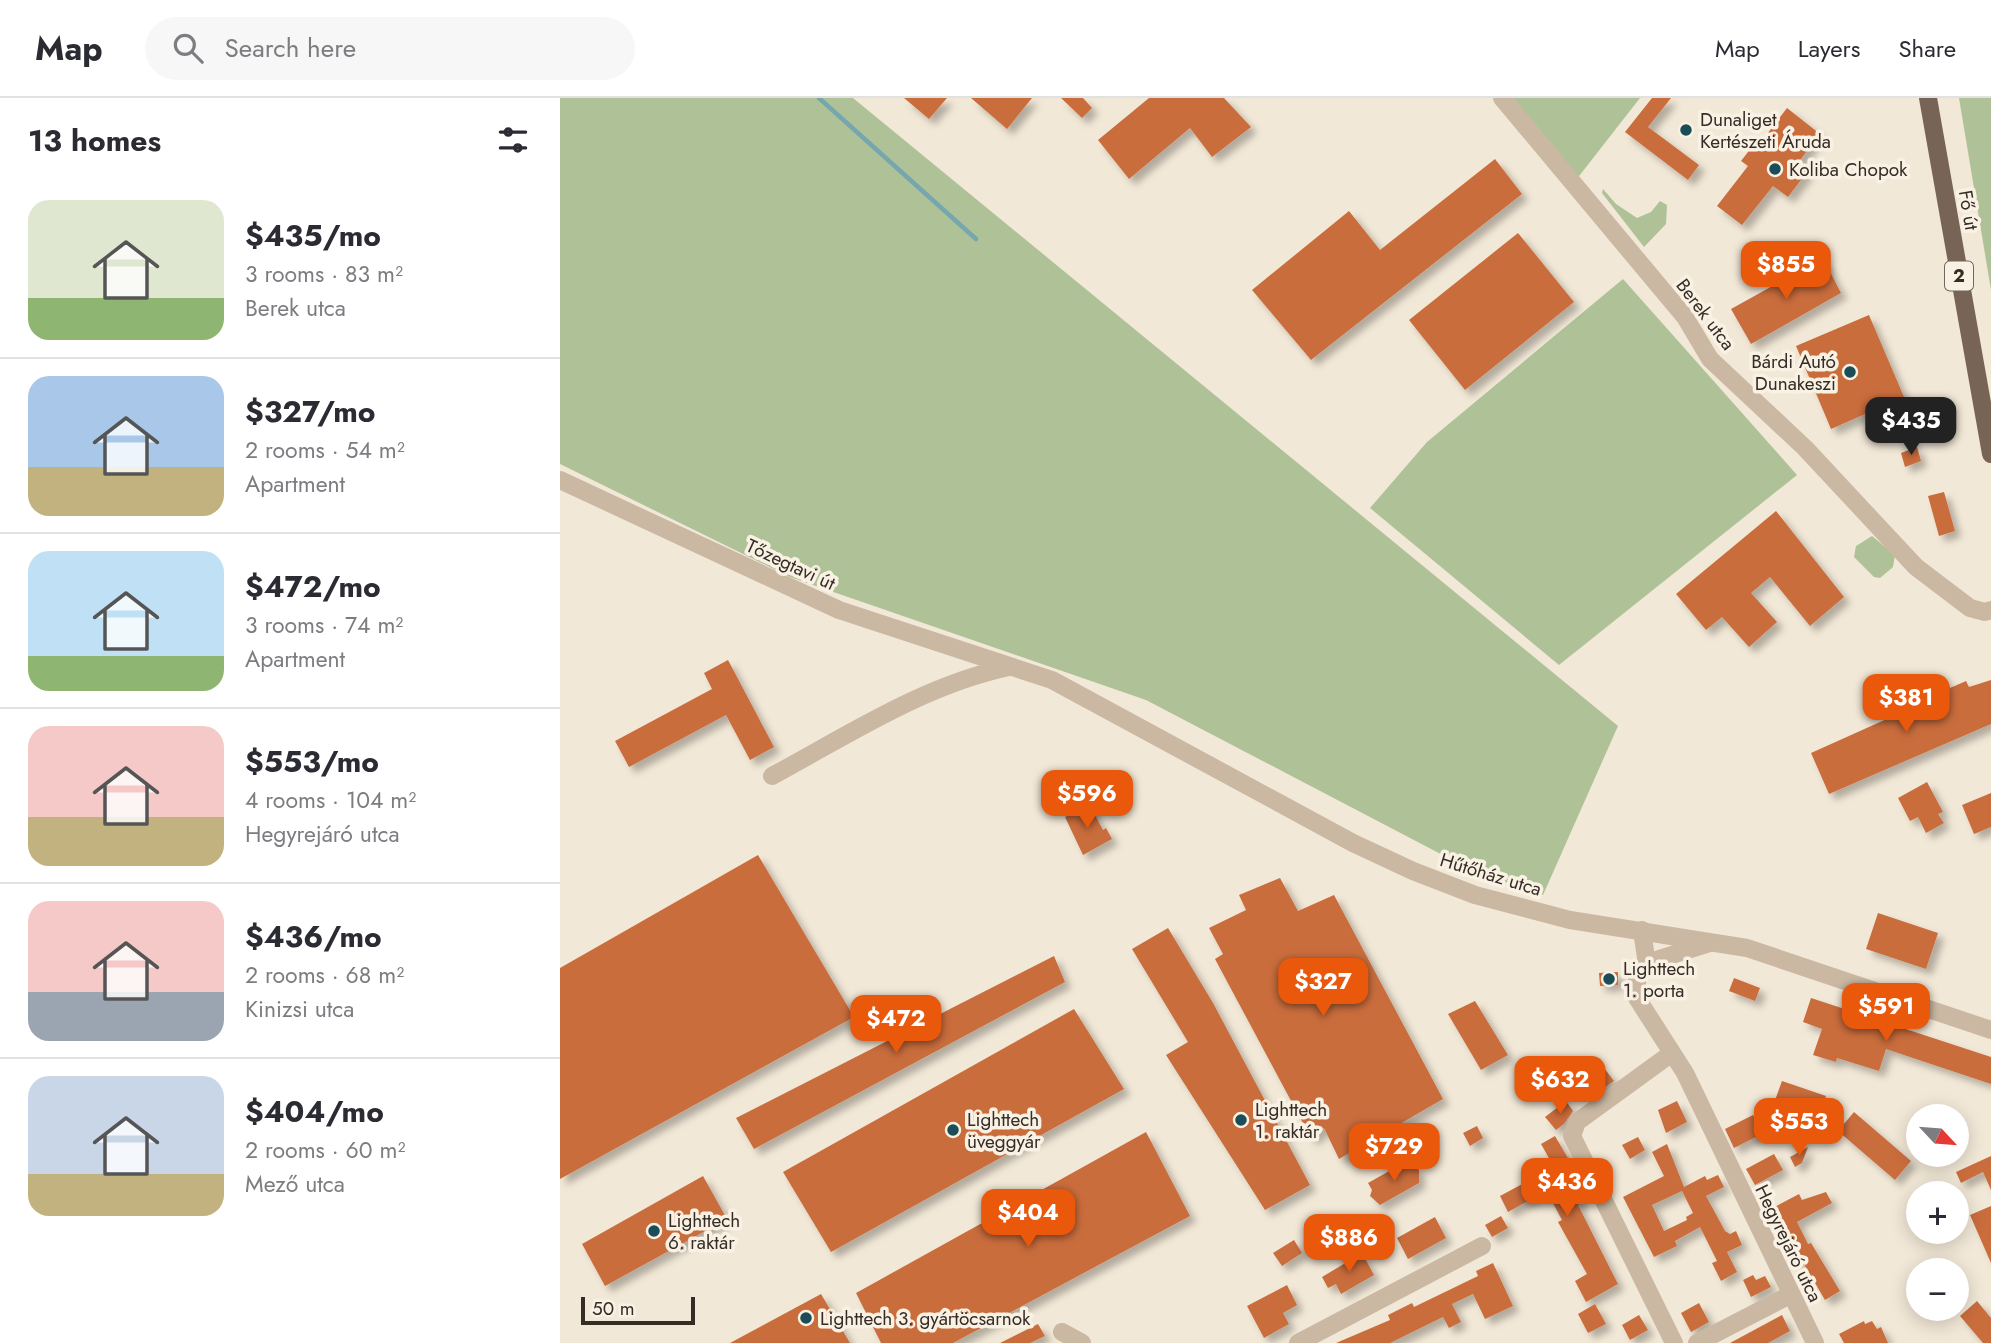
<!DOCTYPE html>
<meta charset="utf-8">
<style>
:root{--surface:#fff;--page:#f7f7f7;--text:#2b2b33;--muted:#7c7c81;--line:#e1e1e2;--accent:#ea580c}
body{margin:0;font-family:Jost,sans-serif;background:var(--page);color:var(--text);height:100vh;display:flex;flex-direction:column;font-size:26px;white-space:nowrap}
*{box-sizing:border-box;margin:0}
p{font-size:23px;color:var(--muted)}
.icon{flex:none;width:38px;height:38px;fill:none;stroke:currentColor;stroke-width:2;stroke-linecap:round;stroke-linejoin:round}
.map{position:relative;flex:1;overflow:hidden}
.panel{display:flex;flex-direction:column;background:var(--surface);width:560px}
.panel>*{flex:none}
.needle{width:46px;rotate:116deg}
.fabs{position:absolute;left:1346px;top:1006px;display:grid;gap:14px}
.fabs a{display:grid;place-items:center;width:63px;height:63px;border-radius:50%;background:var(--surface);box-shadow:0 4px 18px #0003;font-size:35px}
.scale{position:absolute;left:21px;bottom:18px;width:114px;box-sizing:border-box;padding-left:7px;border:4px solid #342c25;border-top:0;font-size:19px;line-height:24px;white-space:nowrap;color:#342c25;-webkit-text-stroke:5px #f9f1e3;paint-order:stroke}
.price{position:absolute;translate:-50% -60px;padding:0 16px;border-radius:14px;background:var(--accent);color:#fff;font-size:23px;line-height:46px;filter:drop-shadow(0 2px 4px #0008)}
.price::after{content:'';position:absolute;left:50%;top:42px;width:21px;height:16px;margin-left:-10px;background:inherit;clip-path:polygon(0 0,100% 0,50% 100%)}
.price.current{background:#222;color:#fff}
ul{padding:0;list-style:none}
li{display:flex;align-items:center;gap:21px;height:175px;padding:0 28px}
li+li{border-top:2px solid var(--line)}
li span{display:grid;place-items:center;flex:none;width:196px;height:140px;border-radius:21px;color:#555}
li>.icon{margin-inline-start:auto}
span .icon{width:84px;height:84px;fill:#fffc;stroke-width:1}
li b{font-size:30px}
h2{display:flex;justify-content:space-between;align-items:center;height:84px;padding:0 28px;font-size:30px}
header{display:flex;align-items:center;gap:42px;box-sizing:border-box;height:98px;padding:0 35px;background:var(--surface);border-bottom:2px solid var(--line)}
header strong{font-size:33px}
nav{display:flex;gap:38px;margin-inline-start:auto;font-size:24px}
.search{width:490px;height:63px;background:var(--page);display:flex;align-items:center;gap:18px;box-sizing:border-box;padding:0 24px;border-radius:38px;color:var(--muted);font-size:26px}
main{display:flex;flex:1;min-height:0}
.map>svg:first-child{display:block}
.green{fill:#afc197}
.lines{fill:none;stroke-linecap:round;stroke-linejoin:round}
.stream{stroke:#76a7af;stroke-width:4.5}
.building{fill:#ca6d3d;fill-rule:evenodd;filter:url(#shadow)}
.minor{stroke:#cab8a3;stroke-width:18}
.major{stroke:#776456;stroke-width:18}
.poi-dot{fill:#1a4d57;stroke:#f9f1e3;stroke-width:2.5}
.labels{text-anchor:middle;stroke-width:7;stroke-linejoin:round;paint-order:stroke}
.shield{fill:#f9f1e3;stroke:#6f675e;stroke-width:2}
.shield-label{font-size:18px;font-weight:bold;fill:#342c25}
.poi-label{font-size:19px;fill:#342c25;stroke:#f9f1e3;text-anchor:start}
.street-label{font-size:19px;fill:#342c25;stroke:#f9f1e3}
</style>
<header>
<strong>Map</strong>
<div class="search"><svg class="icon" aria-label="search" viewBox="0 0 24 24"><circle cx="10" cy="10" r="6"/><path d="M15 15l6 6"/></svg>Search here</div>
<nav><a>Map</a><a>Layers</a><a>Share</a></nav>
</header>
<main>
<section class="panel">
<h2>13 homes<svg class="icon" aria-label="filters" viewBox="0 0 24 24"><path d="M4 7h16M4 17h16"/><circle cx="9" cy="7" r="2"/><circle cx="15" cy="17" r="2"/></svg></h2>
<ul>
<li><span style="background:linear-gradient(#dfe7d0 70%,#8fb573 0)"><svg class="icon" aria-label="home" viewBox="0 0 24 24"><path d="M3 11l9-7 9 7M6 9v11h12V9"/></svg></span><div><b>$435/mo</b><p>3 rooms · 83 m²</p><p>Berek utca</p></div></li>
<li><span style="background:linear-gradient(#a9c7e8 65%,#c2b280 0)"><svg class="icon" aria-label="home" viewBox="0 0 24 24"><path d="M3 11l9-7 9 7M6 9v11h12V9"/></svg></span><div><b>$327/mo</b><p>2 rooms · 54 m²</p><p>Apartment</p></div></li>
<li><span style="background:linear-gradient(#bfe0f5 75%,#8fb573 0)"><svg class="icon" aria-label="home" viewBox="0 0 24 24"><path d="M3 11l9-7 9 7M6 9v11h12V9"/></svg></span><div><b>$472/mo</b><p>3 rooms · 74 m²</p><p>Apartment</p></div></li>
<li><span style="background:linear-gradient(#f6c9c9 65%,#c2b280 0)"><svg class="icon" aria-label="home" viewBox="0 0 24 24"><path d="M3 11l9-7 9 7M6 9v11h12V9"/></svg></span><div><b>$553/mo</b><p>4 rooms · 104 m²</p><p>Hegyrejáró utca</p></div></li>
<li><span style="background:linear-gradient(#f6c9c9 65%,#9aa5b1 0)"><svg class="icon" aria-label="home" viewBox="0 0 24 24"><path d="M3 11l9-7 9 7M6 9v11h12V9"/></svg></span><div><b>$436/mo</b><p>2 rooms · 68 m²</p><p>Kinizsi utca</p></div></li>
<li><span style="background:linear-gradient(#c9d6e8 70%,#c2b280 0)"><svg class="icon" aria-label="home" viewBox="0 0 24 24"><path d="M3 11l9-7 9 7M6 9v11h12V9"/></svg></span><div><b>$404/mo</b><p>2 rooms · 60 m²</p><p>Mező utca</p></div></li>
</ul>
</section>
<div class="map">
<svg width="1431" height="1245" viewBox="0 0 1431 1245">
<defs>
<filter id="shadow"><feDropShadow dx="6" dy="6" stdDeviation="3.5" flood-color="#0004"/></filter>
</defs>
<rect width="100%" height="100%" fill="#f2e8d7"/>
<g class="green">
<path d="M0,0H293L1058,628L983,797L917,775L586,602L230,479L0,366Z"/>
<path d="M953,0H1080L1016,82Z"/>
<path d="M1399,0H1431V192Z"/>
<path d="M1043,91L1056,106L1077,120L1091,114L1100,103L1107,107L1106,126L1084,149L1042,95Z"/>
<path d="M1063,181L1237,377L999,567L810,410L867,344Z"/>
<path d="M1312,438L1335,457L1333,469L1320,480L1314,479L1294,459L1296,448Z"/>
</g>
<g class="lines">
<path class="stream" d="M259,0L416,141"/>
</g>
<g class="building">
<path d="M344,0H387L369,21Z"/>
<path d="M411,0H472L447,31Z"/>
<path d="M501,0H523L532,10L522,20Z"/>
<path d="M589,0H664L691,29L652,59L630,30L569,81L538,42Z"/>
<path d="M1092,0H1111L1088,29L1139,67L1128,82L1065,34Z"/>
<path d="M1227,10L1260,36L1237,66L1247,74L1228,99L1213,88L1182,127L1157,108L1188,68L1181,63L1198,41L1201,44Z"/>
<path d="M935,61L962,96L751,262L692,192L789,113L820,152Z"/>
<path d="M958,135L1014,204L905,292L849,222Z"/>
<path d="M1263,160L1281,195L1191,246L1171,211Z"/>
<path d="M1309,217L1344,299L1271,331L1236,248Z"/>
<path d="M1357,349L1361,363L1345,369L1341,355Z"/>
<path d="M1384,394L1395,433L1379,438L1368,398Z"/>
<path d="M1216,413L1284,499L1250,528L1210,479L1191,495L1217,524L1189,549L1162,519L1146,532L1116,496Z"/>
<path d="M168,562L214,649L190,662L166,617L69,669L55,643L152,591L144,575Z"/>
<path d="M1431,582V626L1269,696L1251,655L1349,611L1346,604L1388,585L1390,590L1406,583L1409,589Z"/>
<path d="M1367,684L1383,714L1378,716L1384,725L1366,735L1358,719L1350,723L1338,700Z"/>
<path d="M1431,695V729L1414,736L1402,707Z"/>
<path d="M529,706L543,732L546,730L552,741L523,757L505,719Z"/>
<path d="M198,757L294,919L0,1081V870Z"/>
<path d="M720,780L738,813L774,797L883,1001L779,1061L764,1030L752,1042L655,861L663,856L649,830L686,812L679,797Z"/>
<path d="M1318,815L1378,835L1366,871L1306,851Z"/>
<path d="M608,830L653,905L750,1087L705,1112L606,957L628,944L572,851Z"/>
<path d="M494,858L505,884L194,1051L176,1020Z"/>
<path d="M1058,874V887L1040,888L1039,875Z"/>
<path d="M1174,880L1200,890L1195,903L1169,893Z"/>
<path d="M1251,900L1431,959V986L1326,951L1319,973L1277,960L1276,964L1253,957L1262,931L1243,924Z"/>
<path d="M915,903L948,957L921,972L888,916Z"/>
<path d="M514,911L564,991L271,1154L223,1074Z"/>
<path d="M1044,970L1054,983L1034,997L1025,985Z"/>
<path d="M1222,983L1266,998L1263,1007L1245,1016L1214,1005Z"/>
<path d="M1006,1003L1013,1013L1004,1026L996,1032L985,1019Z"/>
<path d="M1117,1003L1127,1024L1106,1035L1098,1012Z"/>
<path d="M1294,1014L1351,1063L1335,1082L1278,1033Z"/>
<path d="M1193,1017L1202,1036L1174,1050L1165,1031Z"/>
<path d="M917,1028L923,1040L910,1048L903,1035Z"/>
<path d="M586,1034L630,1118L393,1245H321L296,1195Z"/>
<path d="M995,1038L1019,1079L1012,1083L1023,1104L1018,1107L1058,1186L1026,1204L1015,1183L1027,1176L998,1124L1002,1122L988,1096L981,1100L979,1097L948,1114L940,1098L994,1069L981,1046Z"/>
<path d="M1078,1039L1085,1052L1070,1061L1062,1047Z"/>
<path d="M1107,1046L1124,1089L1145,1078L1147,1082L1158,1077L1164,1089L1146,1098L1165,1133L1170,1136L1176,1133L1182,1147L1167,1154L1177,1174L1161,1183L1152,1165L1157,1163L1140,1129L1115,1143L1117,1148L1094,1159L1063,1099L1104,1078L1092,1054ZM1122,1093L1133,1115L1126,1119L1127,1122L1104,1133L1092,1107Z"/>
<path d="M1248,1049L1242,1065L1235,1069L1230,1059Z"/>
<path d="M1214,1056L1223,1072L1195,1087L1186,1071Z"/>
<path d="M1431,1058V1092L1423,1074L1401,1085L1396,1074Z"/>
<path d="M847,1063L859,1072V1085L820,1107L810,1098L812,1092L808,1085Z"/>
<path d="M143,1078L167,1121L45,1188L22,1146Z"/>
<path d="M1266,1094L1272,1105L1237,1124L1248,1146L1251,1145L1280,1193L1265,1202L1241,1161L1234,1165L1205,1114L1239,1096L1242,1102Z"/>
<path d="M1431,1108V1165L1410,1117Z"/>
<path d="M941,1118L948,1130L932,1139L925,1127Z"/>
<path d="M875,1119L886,1140L848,1161L837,1140Z"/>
<path d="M734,1142L742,1155L722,1168L713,1155Z"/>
<path d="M802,1155L814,1177L781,1196L776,1186L768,1190L762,1179Z"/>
<path d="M933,1165L953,1208L925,1221L913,1196L892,1206L901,1224L889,1230L883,1219L830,1245H776L830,1222L828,1217L852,1205L854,1209L918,1178L916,1173Z"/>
<path d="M1193,1177L1196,1182L1205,1178L1211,1189L1191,1199L1183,1182Z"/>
<path d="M727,1187L737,1207L723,1215L729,1226L704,1240L687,1208Z"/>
<path d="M261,1196L290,1245H170Z"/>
<path d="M1417,1203L1431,1220V1245H1423L1400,1218Z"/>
<path d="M1139,1205L1149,1224L1131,1234L1121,1215Z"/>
<path d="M1035,1206L1046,1226L1028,1235L1018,1216Z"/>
<path d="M1079,1217L1088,1232L1070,1242L1062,1227Z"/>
<path d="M1222,1217L1230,1233L1208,1245H1170Z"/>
<path d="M1304,1223L1305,1226L1312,1223L1317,1231L1321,1229L1328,1245H1284L1279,1236Z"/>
<path d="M478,1226L485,1238L470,1245H440Z"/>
</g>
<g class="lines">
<g class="minor">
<path d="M942,0L1125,219L1150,261L1245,350L1356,469L1410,510L1425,514L1431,512"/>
<path d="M0,382L279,512L492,582L793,745L853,773L915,797L1010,822L1187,850L1431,932"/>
<path d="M212,678C288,637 364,587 449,569"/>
<path d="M1082,832L1087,867"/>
<path d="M1150,845L1099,861L1077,876V900L1125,975L1255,1245"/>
<path d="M1112,955L1017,1024L1012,1038L1114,1245"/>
<path d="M502,1234L522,1245"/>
<path d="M738,1245L922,1148"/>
<path d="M1137,1245L1230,1197"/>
</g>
<path class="major" d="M1368,0L1431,356"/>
</g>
<g class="poi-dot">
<circle cx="1126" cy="32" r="7"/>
<circle cx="1215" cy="71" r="7"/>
<circle cx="1290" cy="274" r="7"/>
<circle cx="1049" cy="881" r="7"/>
<circle cx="681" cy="1022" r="7"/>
<circle cx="393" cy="1032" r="7"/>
<circle cx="94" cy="1133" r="7"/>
<circle cx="246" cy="1220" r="7"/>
</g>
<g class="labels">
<rect class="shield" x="1385" y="163.5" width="28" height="29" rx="5"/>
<g class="shield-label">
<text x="1399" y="184">2</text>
</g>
<g class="poi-label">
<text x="1140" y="28">Dunaliget<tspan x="1140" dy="22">Kertészeti Áruda</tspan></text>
<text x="1229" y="78">Koliba Chopok</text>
<text x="1276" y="270" text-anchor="end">Bárdi Autó<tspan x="1276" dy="22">Dunakeszi</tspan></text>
<text x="1063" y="877">Lighttech<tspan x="1063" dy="22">1. porta</tspan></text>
<text x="695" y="1018">Lighttech<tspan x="695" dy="22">1. raktár</tspan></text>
<text x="407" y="1028">Lighttech<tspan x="407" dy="22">üveggyár</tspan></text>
<text x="108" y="1129">Lighttech<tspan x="108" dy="22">6. raktár</tspan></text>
<text x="260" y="1227">Lighttech 3. gyártöcsarnok</text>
</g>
<g class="street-label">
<text transform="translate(1409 112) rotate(80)" y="7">Fő út</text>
<text transform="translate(1146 216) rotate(53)" y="7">Berek utca</text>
<text transform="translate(231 466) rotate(25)" y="7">Tőzegtavi út</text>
<text transform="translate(931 776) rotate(17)" y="7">Hűtőház utca</text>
<text transform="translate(1229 1145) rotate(64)" y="7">Hegyrejáró utca</text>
</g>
</g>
</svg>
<div class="fabs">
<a><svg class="needle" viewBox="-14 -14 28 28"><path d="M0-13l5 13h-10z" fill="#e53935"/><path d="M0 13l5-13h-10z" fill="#7c7c81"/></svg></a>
<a>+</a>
<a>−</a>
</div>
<div class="scale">50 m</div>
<b class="price" style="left:1226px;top:203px">$855</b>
<b class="price current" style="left:1351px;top:359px">$435</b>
<b class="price" style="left:1346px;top:636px">$381</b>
<b class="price" style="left:527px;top:732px">$596</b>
<b class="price" style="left:763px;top:920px">$327</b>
<b class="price" style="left:1326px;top:945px">$591</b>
<b class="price" style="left:336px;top:957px">$472</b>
<b class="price" style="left:1000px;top:1018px">$632</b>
<b class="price" style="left:1239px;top:1060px">$553</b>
<b class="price" style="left:834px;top:1085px">$729</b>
<b class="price" style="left:1007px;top:1120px">$436</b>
<b class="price" style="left:468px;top:1151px">$404</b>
<b class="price" style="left:789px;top:1176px">$886</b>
</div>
</main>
